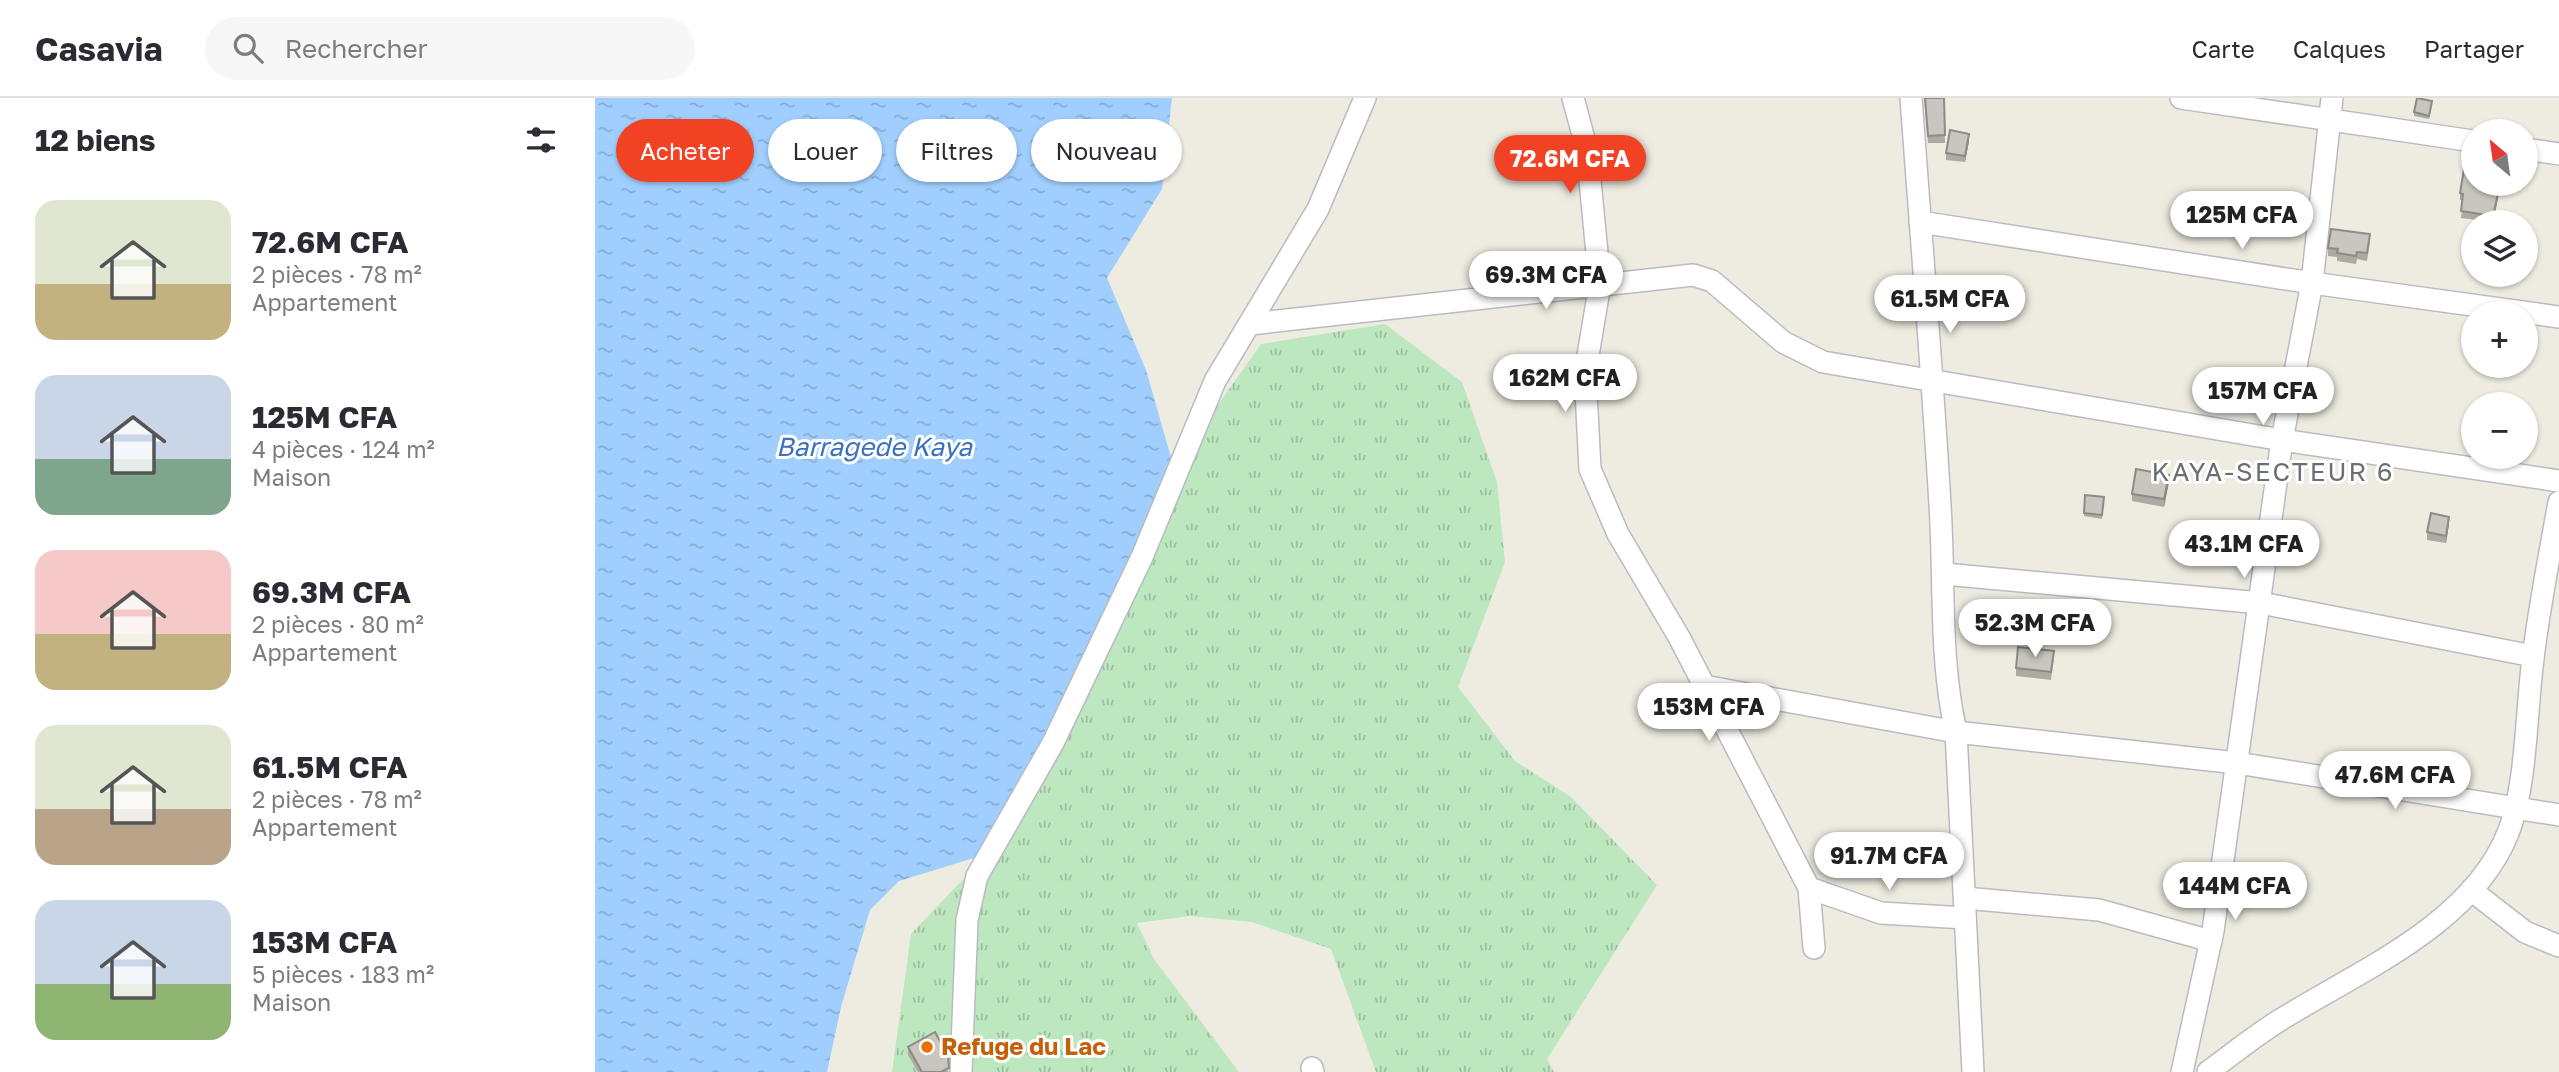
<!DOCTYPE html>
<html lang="fr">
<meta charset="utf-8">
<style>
:root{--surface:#fff;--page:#f7f7f7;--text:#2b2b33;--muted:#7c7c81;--line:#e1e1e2;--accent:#f14224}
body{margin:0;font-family:"Golos Text",sans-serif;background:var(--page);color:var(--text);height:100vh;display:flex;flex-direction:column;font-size:26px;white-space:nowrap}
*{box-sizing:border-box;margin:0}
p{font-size:23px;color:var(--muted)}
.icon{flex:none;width:38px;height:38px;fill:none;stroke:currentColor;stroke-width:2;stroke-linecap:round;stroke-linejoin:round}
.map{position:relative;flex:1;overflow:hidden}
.sheet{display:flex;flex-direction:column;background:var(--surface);width:595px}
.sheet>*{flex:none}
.top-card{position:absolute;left:21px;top:21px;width:665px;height:63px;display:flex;gap:14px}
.needle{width:46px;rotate:331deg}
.controls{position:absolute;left:1866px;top:21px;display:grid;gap:14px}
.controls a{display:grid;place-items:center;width:77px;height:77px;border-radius:50%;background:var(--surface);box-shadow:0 2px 5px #0004;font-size:35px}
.price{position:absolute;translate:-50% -60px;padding:0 16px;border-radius:24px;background:#fff;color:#222;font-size:23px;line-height:46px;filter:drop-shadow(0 2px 4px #0008)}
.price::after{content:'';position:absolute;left:50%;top:42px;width:21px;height:16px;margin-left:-10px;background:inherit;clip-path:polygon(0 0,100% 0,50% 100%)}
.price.active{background:var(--accent);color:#fff}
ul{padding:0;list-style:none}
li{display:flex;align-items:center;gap:21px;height:175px;padding:0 35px}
li span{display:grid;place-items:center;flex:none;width:196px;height:140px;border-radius:21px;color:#555}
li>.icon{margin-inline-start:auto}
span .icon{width:84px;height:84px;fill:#fffc;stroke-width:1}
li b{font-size:30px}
h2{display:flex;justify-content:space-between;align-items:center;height:84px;padding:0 35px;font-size:30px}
.tag{padding:0 24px;border-radius:32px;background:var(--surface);box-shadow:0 2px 5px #0004;font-size:24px;line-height:63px}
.tag.active{background:var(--accent);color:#fff}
header{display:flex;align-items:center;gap:42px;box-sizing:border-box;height:98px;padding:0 35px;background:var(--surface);border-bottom:2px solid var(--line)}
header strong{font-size:33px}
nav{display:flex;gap:38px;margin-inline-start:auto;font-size:24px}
.search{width:490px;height:63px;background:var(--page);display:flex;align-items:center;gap:18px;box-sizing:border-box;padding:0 24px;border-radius:38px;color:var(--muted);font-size:26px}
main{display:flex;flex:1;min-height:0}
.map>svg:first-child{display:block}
.grass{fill:url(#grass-tufts)}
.water{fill:url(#water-ripples)}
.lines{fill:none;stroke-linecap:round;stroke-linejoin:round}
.minor-casing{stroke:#b9bbc1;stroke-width:24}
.minor{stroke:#fff;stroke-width:21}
.wall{fill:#acaaa3}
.shaded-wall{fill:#8c8b85}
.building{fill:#c8c6be;stroke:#8c8b85;stroke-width:2}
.food-dot{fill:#e8710a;stroke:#fff;stroke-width:2.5}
.labels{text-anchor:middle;stroke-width:6;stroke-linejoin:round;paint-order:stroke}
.food-label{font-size:24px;font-weight:bold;fill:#c56008;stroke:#fff;text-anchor:start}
.water-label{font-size:26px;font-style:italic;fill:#3b72bf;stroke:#fff}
.neighbourhood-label{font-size:26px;letter-spacing:2px;fill:#6b6f75;stroke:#fff}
</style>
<header>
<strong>Casavia</strong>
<div class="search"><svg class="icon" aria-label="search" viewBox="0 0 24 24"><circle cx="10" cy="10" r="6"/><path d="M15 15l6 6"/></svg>Rechercher</div>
<nav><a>Carte</a><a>Calques</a><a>Partager</a></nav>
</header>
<main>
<section class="sheet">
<h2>12 biens<svg class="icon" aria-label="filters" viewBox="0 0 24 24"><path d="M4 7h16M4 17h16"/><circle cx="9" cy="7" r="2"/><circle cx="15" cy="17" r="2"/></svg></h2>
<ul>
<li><span style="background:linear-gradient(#dfe7d0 60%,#c2b280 0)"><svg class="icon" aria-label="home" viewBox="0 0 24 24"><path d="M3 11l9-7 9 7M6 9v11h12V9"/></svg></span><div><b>72.6M CFA</b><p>2 pièces · 78 m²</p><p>Appartement</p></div></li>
<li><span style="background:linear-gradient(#c9d6e8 60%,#7fa58c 0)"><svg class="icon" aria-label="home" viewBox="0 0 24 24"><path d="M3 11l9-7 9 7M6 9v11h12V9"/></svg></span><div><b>125M CFA</b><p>4 pièces · 124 m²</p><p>Maison</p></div></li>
<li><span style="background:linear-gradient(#f6c9c9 60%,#c2b280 0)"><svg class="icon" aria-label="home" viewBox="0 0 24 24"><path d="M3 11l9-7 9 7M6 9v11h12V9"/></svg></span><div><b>69.3M CFA</b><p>2 pièces · 80 m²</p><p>Appartement</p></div></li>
<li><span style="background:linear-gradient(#dfe7d0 60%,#b9a48a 0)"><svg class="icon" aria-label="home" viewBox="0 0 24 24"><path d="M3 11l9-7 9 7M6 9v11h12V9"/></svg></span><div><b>61.5M CFA</b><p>2 pièces · 78 m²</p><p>Appartement</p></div></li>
<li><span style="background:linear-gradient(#c9d6e8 60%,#8fb573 0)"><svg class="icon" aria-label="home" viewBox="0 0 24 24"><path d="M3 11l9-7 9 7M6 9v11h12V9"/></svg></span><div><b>153M CFA</b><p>5 pièces · 183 m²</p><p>Maison</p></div></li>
</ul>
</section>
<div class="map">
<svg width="1964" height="974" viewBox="0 0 1964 974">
<defs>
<pattern id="grass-tufts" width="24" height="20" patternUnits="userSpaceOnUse" patternTransform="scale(1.75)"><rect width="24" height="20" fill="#bce7bf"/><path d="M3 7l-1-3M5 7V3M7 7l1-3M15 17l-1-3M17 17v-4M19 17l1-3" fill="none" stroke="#9cbe9f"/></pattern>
<pattern id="water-ripples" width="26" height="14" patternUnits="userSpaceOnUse" patternTransform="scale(1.75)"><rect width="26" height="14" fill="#a0cfff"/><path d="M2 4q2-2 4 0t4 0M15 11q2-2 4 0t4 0" fill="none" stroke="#85abd2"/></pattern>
</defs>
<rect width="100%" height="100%" fill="#eeece1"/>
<path class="grass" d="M790,226L867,284L902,384L910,464L863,589L920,663L976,699L1062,787L952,961L959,974H781L736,851L657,824L595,818L542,825L559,861L644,974H297L316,836L392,756L579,369L666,246Z"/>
<path class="water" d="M0,0H577L567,91L512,180L551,272L579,370L392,756L304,783L275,812L246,909L232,974H0Z"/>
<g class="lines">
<g class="minor-casing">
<g id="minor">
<path d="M978,0L992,52L1005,186L990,275L995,371L1023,436L1084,539L1214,790L1219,850"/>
<path d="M1316,0C1326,136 1337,271 1345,407C1350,483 1344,559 1361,634L1378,974"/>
<path d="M1586,0L1878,43"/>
<path d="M1930,51L1964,56"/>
<path d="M1325,124L1717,185L1964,219"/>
<path d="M655,226L1098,177L1117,183L1188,244L1228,264L1687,342L1964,383"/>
<path d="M1349,476L1666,505L1938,558"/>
<path d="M1109,588L1361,634L1642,665L1964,717"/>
<path d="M1214,790L1286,815L1370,820"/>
<path d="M1876,792L1930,834L1964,848"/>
<path d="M1370,800L1504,812L1616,843"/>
<path d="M717,970L718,974"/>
<path d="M366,974L372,822L382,778L458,645L547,459L620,283L723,111L770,0"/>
<path d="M1587,974L1618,833L1687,342L1717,185L1737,0"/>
<path d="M1613,974C1636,957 1658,939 1682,924C1761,874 1876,828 1913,735C1932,688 1931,613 1938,561C1944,509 1955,456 1964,404"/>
</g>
</g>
<use href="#minor" class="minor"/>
</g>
<g class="wall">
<path d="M1329,0H1349L1350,45H1333Z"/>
<path d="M1837,7L1834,21L1819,18V14Z"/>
<path d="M1374,43L1370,64L1351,62V55Z"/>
<path d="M1906,86L1898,124L1866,120L1868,102H1865V95Z"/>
<path d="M1775,144L1772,163L1762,161L1761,166L1742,163V159L1733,158V150Z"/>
<path d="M1574,384L1569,409L1537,403V396Z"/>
<path d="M1490,397L1509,399L1507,421L1489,418Z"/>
<path d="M1854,426L1851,445L1832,442V434Z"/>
<path d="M1459,560L1456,582L1421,578V570Z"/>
<path d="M313,949L354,974H323L313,957Z"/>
</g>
<g class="shaded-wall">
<path d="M1374,36V43L1370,64V58Z"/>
<path d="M1905,86H1906L1898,124V118Z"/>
<path d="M1574,377V384L1569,409V401Z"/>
<path d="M1854,419V426L1851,445V438Z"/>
</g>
<g class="building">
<path d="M1330,0H1349L1350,37L1333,38Z"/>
<path d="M1822,0L1837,3L1834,18L1819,14Z"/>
<path d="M1355,32L1374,36L1370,58L1351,55Z"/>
<path d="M1871,59L1878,60V86H1905L1898,118L1866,113L1868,96L1865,95Z"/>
<path d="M1736,131L1775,136L1772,155L1762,154L1761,158L1742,155L1743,151L1733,150Z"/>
<path d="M1541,371L1574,377L1569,401L1537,396Z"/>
<path d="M1490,397L1509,399L1507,417L1489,415Z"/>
<path d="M1836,415L1854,419L1851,438L1832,434Z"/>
<path d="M1423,549L1459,553L1456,574L1421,570Z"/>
<path d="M340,934L353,958L354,970L346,974H327L313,949Z"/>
</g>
<circle class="food-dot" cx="332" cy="949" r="7"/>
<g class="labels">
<g class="food-label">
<text x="346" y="957">Refuge du Lac</text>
</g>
<g class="water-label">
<text x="279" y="358">Barragede Kaya</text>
</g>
<g class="neighbourhood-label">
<text x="1678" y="383">KAYA-SECTEUR 6</text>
</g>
</g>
</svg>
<div class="controls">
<a><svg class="needle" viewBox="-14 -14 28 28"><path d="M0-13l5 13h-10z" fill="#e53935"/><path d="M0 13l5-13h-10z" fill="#7c7c81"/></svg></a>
<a><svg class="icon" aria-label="layers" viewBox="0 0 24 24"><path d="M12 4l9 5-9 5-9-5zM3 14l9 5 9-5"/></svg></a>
<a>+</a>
<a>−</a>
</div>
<b class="price active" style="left:975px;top:97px">72.6M CFA</b>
<b class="price" style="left:1647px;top:153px">125M CFA</b>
<b class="price" style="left:951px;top:213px">69.3M CFA</b>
<b class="price" style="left:1355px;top:237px">61.5M CFA</b>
<b class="price" style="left:970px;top:316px">162M CFA</b>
<b class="price" style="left:1668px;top:329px">157M CFA</b>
<b class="price" style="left:1649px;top:482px">43.1M CFA</b>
<b class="price" style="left:1440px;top:561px">52.3M CFA</b>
<b class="price" style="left:1114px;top:645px">153M CFA</b>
<b class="price" style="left:1800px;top:713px">47.6M CFA</b>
<b class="price" style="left:1294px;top:794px">91.7M CFA</b>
<b class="price" style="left:1640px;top:824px">144M CFA</b>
<div class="top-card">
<a class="tag active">Acheter</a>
<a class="tag">Louer</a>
<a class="tag">Filtres</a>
<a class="tag">Nouveau</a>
</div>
</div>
</main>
